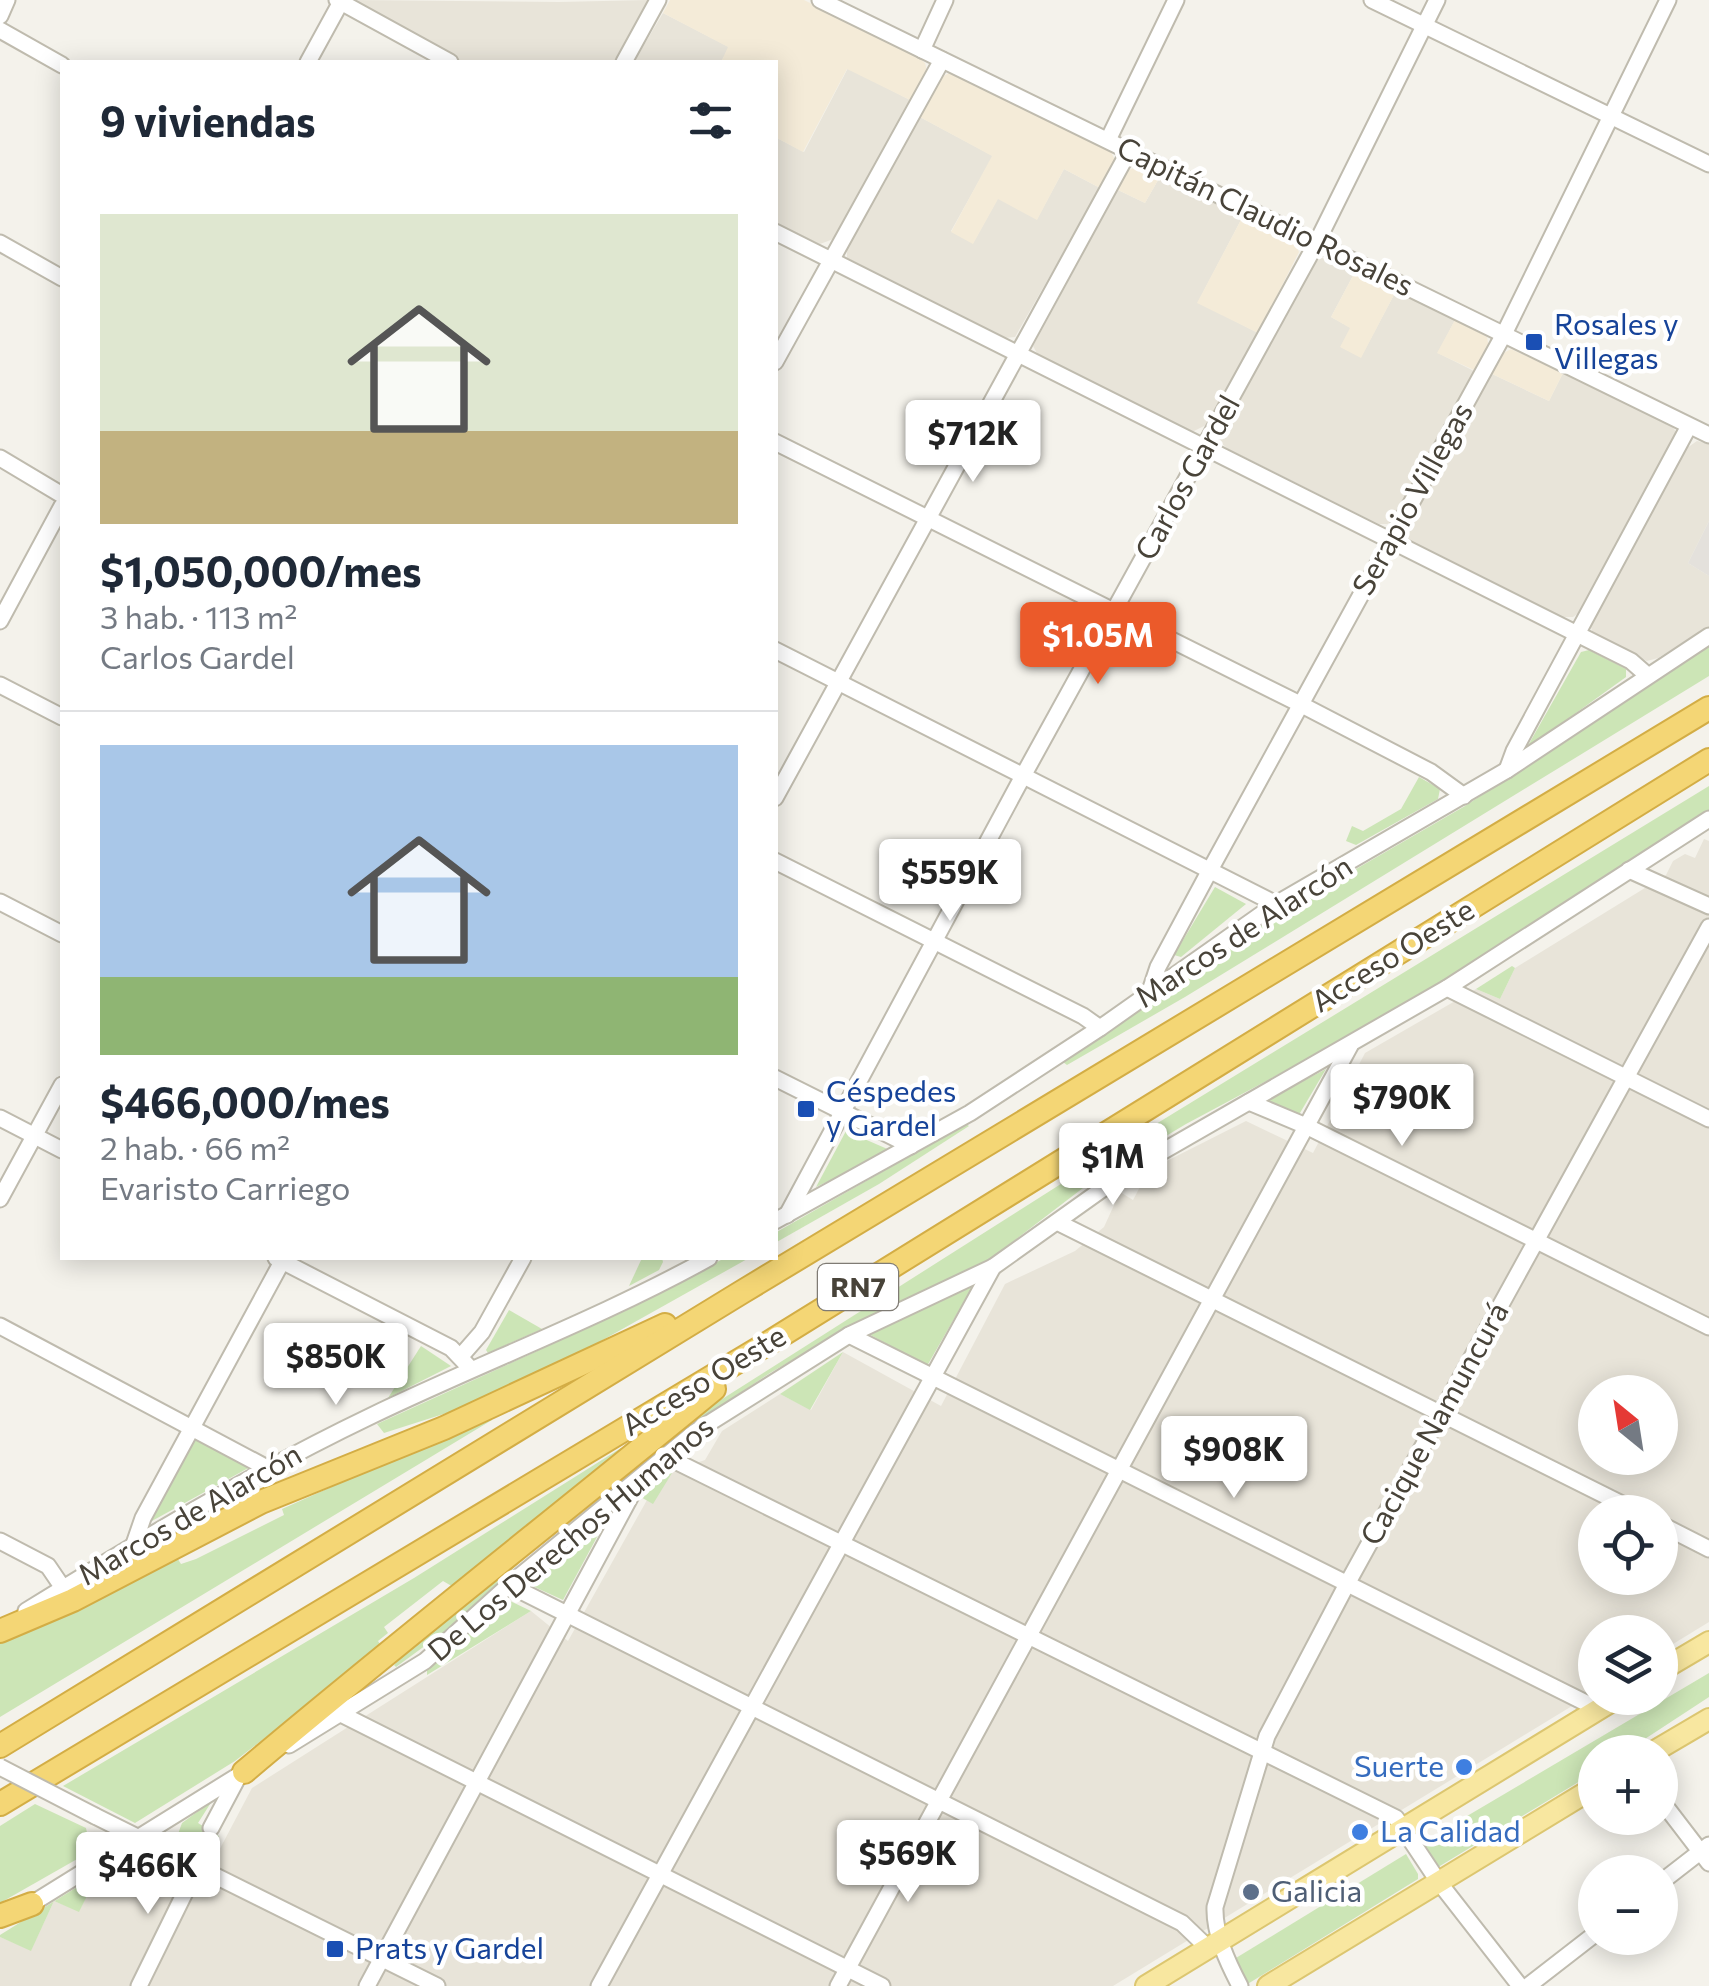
<!DOCTYPE html>
<html lang="es">
<meta charset="utf-8">
<style>
:root{--surface:#fff;--page:#f6f6f7;--text:#1f2937;--muted:#747a83;--line:#e0e1e3;--accent:#eb5a2a}
body{margin:0;font-family:Commissioner,sans-serif;background:var(--page);color:var(--text);height:100vh;display:flex;flex-direction:column;font-size:38px;white-space:nowrap}
*{box-sizing:border-box;margin:0}
p{font-size:32px;color:var(--muted)}
.icon{flex:none;width:55px;height:55px;fill:none;stroke:currentColor;stroke-width:2;stroke-linecap:round;stroke-linejoin:round}
.map{position:relative;flex:1;overflow:hidden}
.details{position:absolute;left:60px;top:60px;width:718px;height:1200px;display:flex;flex-direction:column;background:var(--surface);border-radius:0px;box-shadow:0 5px 25px #0003}
.details>*{flex:none}
.needle{width:65px;rotate:330deg}
.buttons{position:absolute;left:1578px;top:1375px;display:grid;gap:20px}
.buttons a{display:grid;place-items:center;width:100px;height:100px;border-radius:50%;background:var(--surface);box-shadow:0 5px 25px #0003;font-size:50px}
.price{position:absolute;translate:-50% -85px;padding:0 22px;border-radius:10px;background:#fff;color:#222;font-size:32px;line-height:65px;filter:drop-shadow(0 2px 5px #0008)}
.price::after{content:'';position:absolute;left:50%;top:60px;width:30px;height:22px;margin-left:-15px;background:inherit;clip-path:polygon(0 0,100% 0,50% 100%)}
.price.active{background:var(--accent);color:#fff}
ul{padding:0;list-style:none}
li{display:grid;align-content:center;gap:20px;height:530px;padding:0 40px}
li+li{border-top:2px solid var(--line)}
li span{display:grid;place-items:center;height:310px;border-radius:0px;color:#555}
li>.icon{margin-inline-start:auto}
span .icon{width:180px;height:180px;fill:#fffc;stroke-width:1}
li b{font-size:42px}
h2{display:flex;justify-content:space-between;align-items:center;height:120px;padding:0 40px;font-size:42px}
.map>svg:first-child{display:block}
.residential{fill:#e8e4d9;fill-rule:evenodd}
.commercial{fill:#f4ebd8}
.industrial{fill:#e4e1dc}
.green{fill:#cce5b6}
.lines{fill:none;stroke-linecap:round;stroke-linejoin:round}
.minor-casing{stroke:#bfbbae;stroke-width:19}
.major-casing{stroke:#dcc670;stroke-width:24}
.highway-casing{stroke:#d3ad45;stroke-width:26}
.minor{stroke:#fff;stroke-width:15}
.major{stroke:#f8e7a0;stroke-width:20}
.highway{stroke:#f4d675;stroke-width:22}
.minor-bridge-casing{stroke:#bfbbae;stroke-width:19;stroke-linecap:butt}
.minor-bridge{stroke:#fff;stroke-width:15}
.transit-dot{fill:#1a4fb4;stroke:#fff;stroke-width:4}
.shop-dot{fill:#3f7fe0;stroke:#fff;stroke-width:4}
.service-dot{fill:#5c6f8a;stroke:#fff;stroke-width:4}
.labels{text-anchor:middle;stroke-width:9;stroke-linejoin:round;paint-order:stroke}
.shield{fill:#fff;stroke:#7f7b74;stroke-width:2.5}
.shield-label{font-size:28px;font-weight:bold;fill:#484339}
.street-label{font-size:30px;fill:#484339;stroke:#fff}
.transit-label{font-size:30px;fill:#164399;stroke:#fff;text-anchor:start}
.shop-label{font-size:30px;fill:#366cbe;stroke:#fff;text-anchor:end}
.service-label{font-size:30px;fill:#4e5e75;stroke:#fff;text-anchor:start}
</style>
<div class="map">
<svg width="1709" height="1986" viewBox="0 0 1709 1986">
<rect width="100%" height="100%" fill="#f4f2eb"/>
<g class="residential">
<path d="M353,0L559,2L648,0L614,62H463Z"/>
<path d="M663,13L729,47L721,62H634Z"/>
<path d="M848,68L912,101L836,238L820,244L775,223V137L804,152Z"/>
<path d="M918,116L993,156L951,231L973,243L998,198L1037,219L1064,169L1100,188L1015,337L1004,338L847,258V248Z"/>
<path d="M1161,175L1243,216L1198,302L1258,333L1210,423L1194,431L1187,430L1038,355L1033,346L1118,190L1145,203Z"/>
<path d="M1322,258L1356,270L1331,317L1351,328L1341,347L1361,357L1396,291L1455,320L1438,353L1476,372L1393,522L1387,524H1379L1228,449L1220,442V434L1312,264Z"/>
<path d="M1490,373L1549,401L1563,373L1671,425L1677,433L1678,439L1579,613L1573,617H1562L1409,541L1403,532Z"/>
<path d="M1697,441L1709,444V521L1688,563L1709,576V627L1658,658L1647,661L1593,635L1590,623L1687,448Z"/>
<path d="M1704,839L1709,841V1622L1660,1652V1632H1595V1692L1113,1986H0V1937L31,1950L54,1901L79,1911L98,1874L132,1855L196,1894L252,1788L531,1611L568,1641L661,1475L705,1460L722,1431L780,1394L811,1410L843,1352L941,1406L1005,1284L1075,1251L1104,1227L1120,1192L1133,1200L1149,1170L1246,1121L1313,1153L1365,1053L1476,989L1500,999L1515,968L1666,875L1673,861L1685,854L1695,858ZM1595,1392H1660V1458H1595ZM1595,1512H1660V1578H1595Z"/>
</g>
<g class="commercial">
<path d="M670,0H804L919,57L925,63L927,71L912,101L847,69L803,152L775,137V62H721L728,47L663,13Z"/>
<path d="M949,73L1110,150L1115,160L1100,188L1064,169L1037,220L998,199L973,244L951,232L992,156L918,116L938,79Z"/>
<path d="M1142,166L1161,175L1145,203L1118,190L1128,170Z"/>
<path d="M1243,216L1293,240L1299,252L1258,333L1197,303Z"/>
<path d="M1356,270L1396,291L1361,358L1340,347L1350,328L1331,317Z"/>
<path d="M1455,320L1487,337L1489,349L1476,371L1437,353Z"/>
<path d="M1511,349L1563,373L1549,401L1490,373L1500,355Z"/>
</g>
<path class="industrial" d="M1709,521V576L1688,563Z"/>
<g class="green">
<path d="M1709,646V676L1185,997L1067,1065L1063,1062L1273,917L1465,806Z"/>
<path d="M1589,650L1626,669V677L1526,749L1581,652Z"/>
<path d="M1419,777L1440,789L1438,799L1356,845L1346,841L1352,826L1363,831L1401,809Z"/>
<path d="M1709,786V812L1382,1019L1186,1124L1096,1178L989,1260L846,1329L770,1373L685,1430L545,1539L448,1629L396,1667L394,1665L461,1600L697,1415L1138,1135Z"/>
<path d="M1215,887L1246,904L1181,957L1174,955Z"/>
<path d="M1512,966L1515,968L1500,999L1476,989Z"/>
<path d="M1326,1069L1297,1118L1267,1100Z"/>
<path d="M966,1124L969,1126L879,1184L775,1243V1233Z"/>
<path d="M846,1131L892,1151L816,1187Z"/>
<path d="M642,1258H662L663,1262L659,1270L629,1286Z"/>
<path d="M725,1258H749L551,1369L478,1403L384,1433L377,1424L535,1352Z"/>
<path d="M974,1284L927,1366L867,1333Z"/>
<path d="M509,1310L542,1329L488,1353L486,1350Z"/>
<path d="M421,1346L451,1366L388,1398Z"/>
<path d="M843,1352L810,1410L780,1394Z"/>
<path d="M488,1417L492,1420L0,1717V1638L176,1556L181,1564L196,1559L284,1515L282,1509Z"/>
<path d="M196,1435L252,1466L150,1522Z"/>
<path d="M621,1448L623,1451L455,1588L443,1581L384,1627L388,1633L378,1641L382,1647L235,1761L135,1823L63,1786L414,1578Z"/>
<path d="M663,1470L672,1473L653,1504L639,1496L651,1477Z"/>
<path d="M610,1513L563,1600L530,1585Z"/>
<path d="M508,1600L531,1611L427,1675V1665L499,1604Z"/>
<path d="M1709,1673V1697L1625,1752H1595V1772L1435,1869L1421,1846L1423,1842Z"/>
<path d="M212,1801L198,1823L219,1836L207,1857L187,1847L178,1834L182,1823Z"/>
<path d="M35,1804L86,1828L89,1842L86,1854L0,1903V1826Z"/>
<path d="M1406,1854L1418,1874V1879L1246,1985L1231,1961Z"/>
<path d="M98,1874L79,1912L54,1901L31,1951L0,1937V1935Z"/>
</g>
<g class="lines">
<g class="minor-casing">
<g id="minor">
<path d="M337,0L450,62"/>
<path d="M820,0L1709,435"/>
<path d="M1372,0L1709,164"/>
<path d="M0,16L7,0"/>
<path d="M0,30L62,65"/>
<path d="M922,50L945,0"/>
<path d="M308,62L342,0"/>
<path d="M624,62L658,0"/>
<path d="M1108,140L1176,0"/>
<path d="M775,232L1631,661L1647,675"/>
<path d="M0,243L62,278"/>
<path d="M775,362L942,60"/>
<path d="M775,442L1300,704L1431,772L1464,796"/>
<path d="M0,458L62,495"/>
<path d="M0,621L62,506"/>
<path d="M775,650L1276,904"/>
<path d="M0,685L62,717"/>
<path d="M1507,770L1514,751L1689,426"/>
<path d="M775,798L1129,151"/>
<path d="M775,861L1083,1016L1100,1028"/>
<path d="M1629,870L1709,906"/>
<path d="M0,902L62,934"/>
<path d="M1447,988L1709,1119"/>
<path d="M1149,994L1158,967L1210,870L1504,334L1668,0"/>
<path d="M775,1078L911,1146"/>
<path d="M1249,1102L1306,1126L1709,1327"/>
<path d="M0,1118L62,1150"/>
<path d="M0,1199L62,1085"/>
<path d="M787,1215L1023,776L1317,242L1437,0"/>
<path d="M775,1221L970,1113L1100,1028L1276,904L1507,770L1709,636"/>
<path d="M1057,1222L1638,1512"/>
<path d="M276,1258L451,1348L471,1369"/>
<path d="M0,1326L267,1468"/>
<path d="M849,1335L1598,1709"/>
<path d="M461,1356L482,1332L523,1258"/>
<path d="M663,1455L1396,1818L1438,1881L1520,1986"/>
<path d="M1660,1524L1709,1549"/>
<path d="M0,1541L48,1566L63,1588"/>
<path d="M133,1547L143,1518L284,1258"/>
<path d="M509,1585L1182,1923L1208,1948"/>
<path d="M26,1611C138,1542 252,1473 371,1416C483,1362 601,1318 709,1258"/>
<path d="M341,1714L882,1986"/>
<path d="M289,1745L425,1661L509,1585L695,1432L849,1335L993,1267L1125,1173L1447,988L1709,819"/>
<path d="M1660,1799L1709,1863"/>
<path d="M95,1816L437,1986"/>
<path d="M211,1828L237,1779"/>
<path d="M1660,1883L1709,1845"/>
<path d="M25,1908L252,1767"/>
<path d="M139,1986L197,1868"/>
<path d="M367,1986L640,1479"/>
<path d="M599,1986L993,1267"/>
<path d="M838,1986L1350,1046"/>
<path d="M1240,1986C1228,1963 1214,1934 1215,1907L1267,1736L1347,1584L1709,927"/>
<path d="M1528,1986L1595,1934"/>
</g>
</g>
<g class="major-casing">
<g id="major">
<path d="M1660,1671L1709,1642"/>
<path d="M1653,1752L1709,1719"/>
<path d="M1146,1986L1617,1698"/>
<path d="M1268,1986L1595,1787"/>
</g>
</g>
<g class="highway-casing">
<g id="highway">
<path d="M0,1631L73,1600L261,1502L444,1428L665,1325"/>
<path d="M0,1746L742,1292L1709,708"/>
<path d="M244,1772C399,1641 558,1517 714,1389"/>
<path d="M0,1804L775,1339L1709,760"/>
<path d="M0,1916L32,1904"/>
</g>
</g>
<use href="#minor" class="minor"/>
<use href="#major" class="major"/>
<use href="#highway" class="highway"/>
<g class="minor-bridge-casing">
<path id="minor-bridge" d="M0,1767L95,1816"/>
</g>
<use href="#minor-bridge" class="minor-bridge"/>
</g>
<g class="transit-dot">
<rect x="1524" y="332" width="20" height="20" rx="5"/>
<rect x="796" y="1099" width="20" height="20" rx="5"/>
<rect x="325" y="1939" width="20" height="20" rx="5"/>
</g>
<g class="shop-dot">
<circle cx="1464" cy="1767" r="10"/>
<circle cx="1360" cy="1832" r="10"/>
</g>
<circle class="service-dot" cx="1251" cy="1892" r="10"/>
<g class="labels">
<rect class="shield" x="818" y="1264" width="80" height="46" rx="8"/>
<g class="shield-label">
<text x="858" y="1297">RN7</text>
</g>
<g class="street-label">
<text transform="translate(1265 217) rotate(26)" y="10">Capitán Claudio Rosales</text>
<text transform="translate(1188 478) rotate(-61)" y="10">Carlos Gardel</text>
<text transform="translate(1413 499) rotate(-61)" y="10">Serapio Villegas</text>
<text transform="translate(1244 932) rotate(-33)" y="10">Marcos de Alarcón</text>
<text transform="translate(1393 956) rotate(-32)" y="10">Acceso Oeste</text>
<text transform="translate(704 1381) rotate(-31)" y="10">Acceso Oeste</text>
<text transform="translate(1435 1424) rotate(-61)" y="10">Cacique Namuncurá</text>
<text transform="translate(190 1515) rotate(-30)" y="10">Marcos de Alarcón</text>
<text transform="translate(571 1539) rotate(-40)" y="10">De Los Derechos Humanos</text>
</g>
<g class="transit-label">
<text x="1554" y="335">Rosales y<tspan x="1554" dy="34">Villegas</tspan></text>
<text x="826" y="1102">Céspedes<tspan x="826" dy="34">y Gardel</tspan></text>
<text x="355" y="1959">Prats y Gardel</text>
</g>
<g class="shop-label">
<text x="1444" y="1777">Suerte</text>
<text x="1380" y="1842" text-anchor="start">La Calidad</text>
</g>
<g class="service-label">
<text x="1271" y="1902">Galicia</text>
</g>
</g>
</svg>
<div class="buttons">
<a><svg class="needle" viewBox="-14 -14 28 28"><path d="M0-13l5 13h-10z" fill="#e53935"/><path d="M0 13l5-13h-10z" fill="#747a83"/></svg></a>
<a><svg class="icon" aria-label="locate" viewBox="0 0 24 24"><circle cx="12" cy="12" r="6"/><path d="M12 2v4M12 18v4M2 12h4M18 12h4"/></svg></a>
<a><svg class="icon" aria-label="layers" viewBox="0 0 24 24"><path d="M12 4l9 5-9 5-9-5zM3 14l9 5 9-5"/></svg></a>
<a>+</a>
<a>−</a>
</div>
<b class="price" style="left:973px;top:485px">$712K</b>
<b class="price active" style="left:1098px;top:687px">$1.05M</b>
<b class="price" style="left:950px;top:924px">$559K</b>
<b class="price" style="left:1402px;top:1149px">$790K</b>
<b class="price" style="left:1113px;top:1208px">$1M</b>
<b class="price" style="left:336px;top:1408px">$850K</b>
<b class="price" style="left:1234px;top:1501px">$908K</b>
<b class="price" style="left:908px;top:1905px">$569K</b>
<b class="price" style="left:148px;top:1917px">$466K</b>
<section class="details">
<h2>9 viviendas<svg class="icon" aria-label="filters" viewBox="0 0 24 24"><path d="M4 7h16M4 17h16"/><circle cx="9" cy="7" r="2"/><circle cx="15" cy="17" r="2"/></svg></h2>
<ul>
<li><span style="background:linear-gradient(#dfe7d0 70%,#c2b280 0)"><svg class="icon" aria-label="home" viewBox="0 0 24 24"><path d="M3 11l9-7 9 7M6 9v11h12V9"/></svg></span><div><b>$1,050,000/mes</b><p>3 hab. · 113 m²</p><p>Carlos Gardel</p></div></li>
<li><span style="background:linear-gradient(#a9c7e8 75%,#8fb573 0)"><svg class="icon" aria-label="home" viewBox="0 0 24 24"><path d="M3 11l9-7 9 7M6 9v11h12V9"/></svg></span><div><b>$466,000/mes</b><p>2 hab. · 66 m²</p><p>Evaristo Carriego</p></div></li>
</ul>
</section>
</div>
